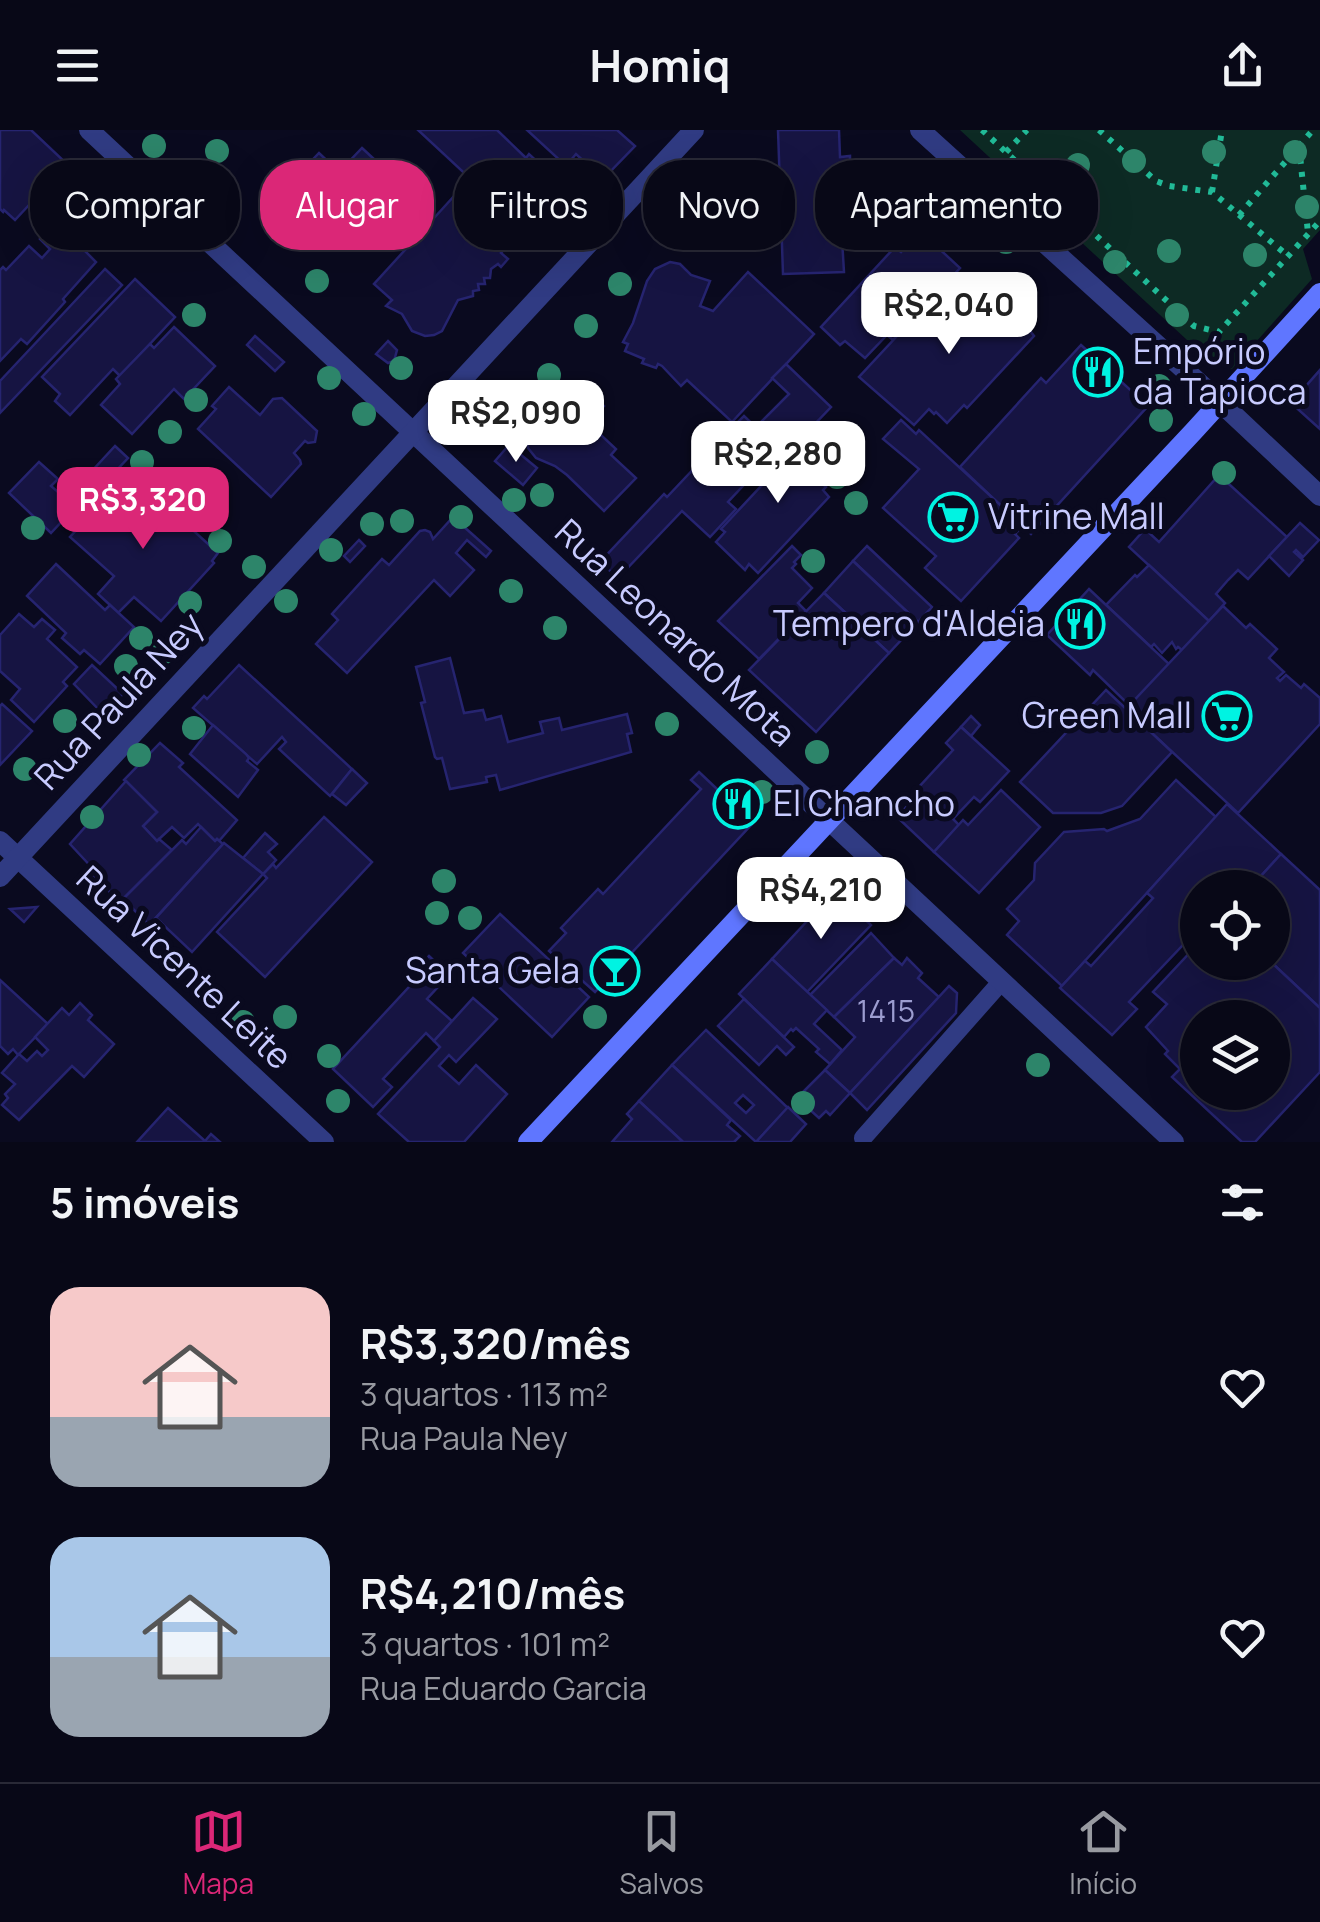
<!DOCTYPE html>
<html lang="pt">
<meta charset="utf-8">
<style>
:root{--surface:#080817;--page:#161624;--text:#f1f3f6;--muted:#989aa1;--line:#292936;--accent:#db2777}
body{margin:0;font-family:Manrope,sans-serif;background:var(--page);color:var(--text);height:100vh;display:flex;flex-direction:column;font-size:38px;white-space:nowrap}
*{box-sizing:border-box;margin:0}
p{font-size:32px;color:var(--muted)}
.icon{flex:none;width:55px;height:55px;fill:none;stroke:currentColor;stroke-width:2;stroke-linecap:round;stroke-linejoin:round}
.map{position:relative;height:1012px;overflow:hidden}
.sheet{display:flex;flex-direction:column;background:var(--surface);flex:1}
.sheet>*{flex:none}
.top-card{position:absolute;left:30px;top:30px;width:1260px;height:90px;display:flex;gap:20px}
.fabs{position:absolute;left:1180px;top:740px;display:grid;gap:20px}
.fabs a{display:grid;place-items:center;width:110px;height:110px;border-radius:50%;background:var(--surface);box-shadow:0 10px 40px #0002,0 0 0 2px var(--line);font-size:50px}
.price{position:absolute;translate:-50% -85px;padding:0 22px;border-radius:20px;background:#fff;color:#222;font-size:32px;line-height:65px;filter:drop-shadow(0 2px 5px #0008)}
.price::after{content:'';position:absolute;left:50%;top:60px;width:30px;height:22px;margin-left:-15px;background:inherit;clip-path:polygon(0 0,100% 0,50% 100%)}
.price.current{background:var(--accent);color:#fff}
ul{padding:0;list-style:none}
li{display:flex;align-items:center;gap:30px;height:250px;padding:0 50px}
li span{display:grid;place-items:center;flex:none;width:280px;height:200px;border-radius:30px;color:#555}
li>.icon{margin-inline-start:auto}
span .icon{width:120px;height:120px;fill:#fffc;stroke-width:1}
li b{font-size:42px}
h2{display:flex;justify-content:space-between;align-items:center;height:120px;padding:0 50px;font-size:42px}
.tag{padding:0 35px;border-radius:40px;background:var(--surface);box-shadow:0 10px 40px #0002,0 0 0 2px var(--line);font-size:35px;line-height:90px}
.tag.current{background:var(--accent);color:#fff}
header{display:flex;justify-content:space-between;align-items:center;height:130px;padding:0 50px;background:var(--surface);font-size:45px;font-weight:700}
.tab-bar{display:flex;justify-content:space-around;align-items:center;height:140px;border-top:2px solid var(--line);background:var(--surface);font-size:28px;color:var(--muted)}
.tab-bar a{display:grid;justify-items:center;gap:5px}
.tab-bar .current{color:var(--accent)}
.map>svg:first-child{display:block}
.green{fill:#0d2a24}
.building{fill:#161442;stroke:#262470;stroke-width:2.5;fill-rule:evenodd}
.lines{fill:none;stroke-linecap:round;stroke-linejoin:round}
.path{stroke:#21ba97;stroke-width:6;stroke-dasharray:5 8;stroke-linecap:butt}
.lane{stroke:#303b83;stroke-width:18}
.street{stroke:#303b83;stroke-width:20}
.secondary{stroke:#5f76ff;stroke-width:20}
.tree{fill:#2d856a}
.labels{text-anchor:middle;stroke-width:10;stroke-linejoin:round;paint-order:stroke}
.number-label{font-size:30px;fill:#9c9dd0}
.poi-label{font-size:35px;fill:#c8cbff;stroke:#0a0a1f;text-anchor:start}
.street-label{font-size:35px;fill:#c8cbff;stroke:#0a0a1f}
</style>
<header><svg class="icon" aria-label="menu" viewBox="0 0 24 24"><path d="M4 6h16M4 12h16M4 18h16"/></svg>Homiq<svg class="icon" aria-label="share" viewBox="0 0 24 24"><path d="M12 15V3M7 8l5-5 5 5M5 13v7h14v-7"/></svg></header>
<div class="map">
<svg width="1320" height="1012" viewBox="0 0 1320 1012">
<rect width="100%" height="100%" fill="#0a0a1f"/>
<path class="green" d="M960,0H1320V100L1303,119L1312,149L1232,239L1213,234Z"/>
<g class="building">
<path d="M0,0H31L67,34L15,90L4,80L3,82L0,79Z"/>
<path d="M418,0H497L526,28L529,24L542,36L491,91L462,64L474,52Z"/>
<path d="M527,0H617L635,16L603,49L576,24L566,36Z"/>
<path d="M778,0H839L840,27L850,26V34H855V52L878,51L879,83L856,84L857,102H852V109H842L844,142L783,144Z"/>
<path d="M362,18L389,43L396,35L421,59L398,80L403,85L390,100L386,96L365,119L319,72L317,75L307,66L313,61L297,46L319,23L339,42Z"/>
<path d="M455,65L473,83L477,79L512,111L501,123L508,129L501,137L498,134L491,139L490,148H484L485,154H478L479,160L473,161V166L458,170L442,201L434,205L425,206L412,201L402,184L386,176L392,170L374,154Z"/>
<path d="M56,92L96,132L63,169L65,172L27,214L21,209L0,231V140L3,137L6,140L29,116L42,128L50,119L40,109Z"/>
<path d="M920,101L960,138L941,159L935,154L915,174L921,180L893,210L887,205L865,228L845,211L840,215L821,197L895,117L901,122Z"/>
<path d="M670,132L680,134L691,145L710,151L700,176L713,181L748,142L814,204L732,292L687,250L681,256L662,236L658,234L656,238L642,233L644,229L625,221L628,214L623,212L633,193L647,151L655,139Z"/>
<path d="M105,139L122,155L0,283V251Z"/>
<path d="M135,149L175,187L120,246L113,239L70,285L55,271L60,264L42,247Z"/>
<path d="M975,151L1001,168L1014,180L1034,206L967,278L964,275L947,293L936,282L934,284L929,279L914,295L859,247L912,190L926,203Z"/>
<path d="M174,197L215,236L184,269L174,259L132,304L101,275L120,254L116,249L150,214L154,218Z"/>
<path d="M255,206L284,232L275,241L247,215Z"/>
<path d="M388,211L397,220L394,231L388,233L376,224Z"/>
<path d="M1081,215L1148,276L1031,404L960,337L1041,248L1046,253Z"/>
<path d="M786,234L831,277L791,319L762,291L789,264L772,248Z"/>
<path d="M1320,240V299L1291,273Z"/>
<path d="M582,254L604,276L588,293L616,319L611,325L636,348L604,381L567,345L555,336L536,328L528,318L527,306L531,304L528,302L564,265L569,269Z"/>
<path d="M229,257L260,285L273,269L282,268L317,301L315,312L308,313L305,311L294,323L300,330L301,334L271,367L198,299L216,279L212,276Z"/>
<path d="M744,286L771,312L762,320L735,295Z"/>
<path d="M901,290L916,304L919,300L1023,396L1015,404L1019,408L961,471L925,438L936,426L883,378L919,339L883,309Z"/>
<path d="M818,291L836,307L805,337L826,357L823,360L829,367L758,443L749,434L745,440L716,412L725,402L721,399L802,312L800,310Z"/>
<path d="M735,295L770,327L728,372L736,379L710,407L682,381L618,448L600,432L664,364L667,367Z"/>
<path d="M509,315L537,338L523,355L495,331Z"/>
<path d="M115,316L128,328L83,376L79,373L51,403L9,363L39,332L58,349L51,356L66,369Z"/>
<path d="M1219,345L1287,407L1248,449L1238,440L1228,450L1216,464L1225,473L1209,491L1129,417L1145,399L1159,412Z"/>
<path d="M124,349L167,389L173,382L218,423L212,431L214,433L161,491L134,467L118,483L110,475L98,464L114,446L70,407Z"/>
<path d="M453,387L491,421L486,427L467,410L456,423L474,440L450,466L434,450L347,543L316,514L338,490L332,484L382,429L389,435L420,401L425,400L430,402L433,409Z"/>
<path d="M1300,393L1319,410L1303,427L1296,420L1294,422L1303,430L1289,446L1269,426Z"/>
<path d="M359,410L365,416L350,432L344,426Z"/>
<path d="M792,416L801,425L794,432L796,434L792,438L812,458L798,473L806,481L759,529L718,491Z"/>
<path d="M867,416L932,477L918,492L853,431Z"/>
<path d="M853,431L918,492L889,523L824,463Z"/>
<path d="M56,434L105,480L110,475L134,497L100,534L84,520L80,524L62,508L66,503L27,466Z"/>
<path d="M1149,435L1209,491L1182,520L1178,517L1176,519L1172,512L1162,523L1154,514L1151,517L1106,475L1135,445L1137,447Z"/>
<path d="M1089,459L1169,534L1130,576L1093,540L1090,545L1047,505Z"/>
<path d="M824,463L889,523L816,602L749,540Z"/>
<path d="M1223,476L1246,498L1250,494L1277,519L1269,528L1284,542L1277,548L1280,551L1286,545L1301,558L1304,554L1320,568V594L1238,683L1126,579Z"/>
<path d="M19,484L34,497L42,489L55,500L47,509L77,537L63,552L67,556L34,592L11,570L20,559L0,541V505Z"/>
<path d="M450,528L464,583L483,580L486,590L501,586L508,612L543,603L540,592L559,588L562,600L627,584L632,603L627,604L631,622L500,660L496,645L486,647L487,652L450,659L442,628L437,629L435,627L421,573L425,572L416,537Z"/>
<path d="M92,535L123,564L103,584L74,554Z"/>
<path d="M239,535L352,639L330,666L279,619L286,612L282,607L257,634L193,578L204,566L207,569Z"/>
<path d="M1106,560L1172,622L1122,676L1101,683H1053L1020,652Z"/>
<path d="M2,574L32,601L0,635V576Z"/>
<path d="M971,586L980,595L971,606L961,597Z"/>
<path d="M213,595L246,624L249,628L247,631L258,640L238,667L190,624Z"/>
<path d="M961,597L1009,641L980,672L974,667L953,689L959,695L934,722L897,687L921,661L918,658L953,620L946,613Z"/>
<path d="M160,613L183,633L179,637L237,690L219,711L217,709L215,711L198,694L184,708L172,697L157,711L143,696L157,682L124,650Z"/>
<path d="M352,639L367,653L346,675L332,664Z"/>
<path d="M699,642L753,693L595,862L549,821L566,803L561,798L598,759L603,764L701,659L691,650Z"/>
<path d="M1176,650L1216,687L1062,856L1007,805L1019,791L1007,779L1034,750L1035,733L1064,702L1104,699L1107,701L1140,689Z"/>
<path d="M126,651L157,682L143,696L157,711L159,709L172,720L120,772L92,745L96,742L70,714Z"/>
<path d="M1001,660L1040,697L979,763L934,722L963,690L968,695Z"/>
<path d="M1227,674L1281,724L1250,758H1198V799L1129,872L1137,879L1112,905L1060,858L1085,831L1091,836L1153,768L1147,763Z"/>
<path d="M324,687L372,732L265,847L217,802L267,748L263,744L273,734L276,738Z"/>
<path d="M201,697L215,711L217,709L223,714L149,795L123,769L182,710L186,714Z"/>
<path d="M265,703L277,714L268,722L276,730L263,744L243,728Z"/>
<path d="M224,713L263,744L192,822L156,788Z"/>
<path d="M1281,724L1320,760V878L1271,832L1272,758H1250Z"/>
<path d="M835,761L871,795L807,862L772,829Z"/>
<path d="M37,777L24,792L10,779Z"/>
<path d="M500,784L589,867L552,907L463,823Z"/>
<path d="M871,803L894,828L834,887L810,865Z"/>
<path d="M1198,814V832H1271L1320,878V942L1255,1012H1242L1172,947L1180,939L1165,924L1168,921L1146,897L1167,874L1153,862ZM1198,888H1272V962H1198Z"/>
<path d="M429,826L449,845L427,869L452,891L434,911L426,903L383,949L392,957L373,977L333,939L420,845L415,840Z"/>
<path d="M894,828L902,835L907,828L922,843L918,848L939,867L850,963L825,940L855,907L834,887Z"/>
<path d="M772,829L827,880L814,894L842,920L830,934L816,922L819,919L796,898L793,901L791,899L784,907L739,864Z"/>
<path d="M0,850L48,894L18,925L13,919L8,924L0,916Z"/>
<path d="M949,856L957,863L956,883L867,980L850,963Z"/>
<path d="M473,868L497,889L456,932L449,925L439,936L459,954L476,935L507,964L464,1012H409L378,984L440,917L434,911Z"/>
<path d="M744,869L794,917L786,925L777,916L759,935L718,896Z"/>
<path d="M80,873L92,885L88,890L114,914L84,947L72,936L19,990L2,975L8,968L5,964L15,954L2,943L19,924L27,931L37,921L42,926L48,920L35,907L62,878L69,885Z"/>
<path d="M706,900L788,978L756,1012L672,935ZM743,965L754,975L746,983L735,973Z"/>
<path d="M672,935L731,990L727,995L740,1006L734,1012H683L639,971Z"/>
<path d="M825,940L850,963L830,985L826,981L819,988L797,968Z"/>
<path d="M639,971L682,1011L683,1012H612L632,989L627,984Z"/>
<path d="M788,977L806,994L790,1012H756Z"/>
<path d="M168,978L205,1011L211,1004L220,1012H137Z"/>
</g>
<g class="lines">
<g class="path">
<path d="M982,0L1194,196L1219,202L1320,91"/>
<path d="M1099,0L1156,51L1169,56L1212,62L1288,126"/>
<path d="M1299,16L1308,103"/>
<path d="M1006,22L1027,0"/>
<path d="M1212,62L1222,0"/>
<path d="M1239,85L1313,0"/>
</g>
<path class="lane" d="M863,1008L1001,852"/>
<g class="street">
<path d="M89,0L1174,1012"/>
<path d="M920,0L1220,272L1320,366"/>
<path d="M0,711L324,1012"/>
<path d="M0,747L694,0"/>
</g>
<path class="secondary" d="M528,1012L1193,302L1320,163"/>
</g>
<g class="tree">
<circle cx="154" cy="16" r="12"/>
<circle cx="217" cy="21" r="12"/>
<circle cx="1214" cy="22" r="12"/>
<circle cx="1295" cy="22" r="12"/>
<circle cx="1134" cy="31" r="12"/>
<circle cx="1078" cy="35" r="12"/>
<circle cx="194" cy="40" r="12"/>
<circle cx="1307" cy="77" r="12"/>
<circle cx="1006" cy="112" r="12"/>
<circle cx="1169" cy="121" r="12"/>
<circle cx="1255" cy="125" r="12"/>
<circle cx="1115" cy="132" r="12"/>
<circle cx="317" cy="151" r="12"/>
<circle cx="620" cy="154" r="12"/>
<circle cx="194" cy="185" r="12"/>
<circle cx="1177" cy="185" r="12"/>
<circle cx="586" cy="196" r="12"/>
<circle cx="401" cy="238" r="12"/>
<circle cx="549" cy="245" r="12"/>
<circle cx="329" cy="248" r="12"/>
<circle cx="1159" cy="256" r="12"/>
<circle cx="196" cy="270" r="12"/>
<circle cx="364" cy="284" r="12"/>
<circle cx="502" cy="288" r="12"/>
<circle cx="1161" cy="290" r="12"/>
<circle cx="170" cy="302" r="12"/>
<circle cx="142" cy="332" r="12"/>
<circle cx="1224" cy="343" r="12"/>
<circle cx="837" cy="347" r="12"/>
<circle cx="542" cy="365" r="12"/>
<circle cx="514" cy="370" r="12"/>
<circle cx="166" cy="372" r="12"/>
<circle cx="856" cy="373" r="12"/>
<circle cx="193" cy="386" r="12"/>
<circle cx="461" cy="387" r="12"/>
<circle cx="402" cy="391" r="12"/>
<circle cx="372" cy="394" r="12"/>
<circle cx="33" cy="398" r="12"/>
<circle cx="220" cy="411" r="12"/>
<circle cx="331" cy="420" r="12"/>
<circle cx="813" cy="431" r="12"/>
<circle cx="254" cy="437" r="12"/>
<circle cx="511" cy="461" r="12"/>
<circle cx="286" cy="471" r="12"/>
<circle cx="190" cy="473" r="12"/>
<circle cx="555" cy="498" r="12"/>
<circle cx="141" cy="508" r="12"/>
<circle cx="164" cy="522" r="12"/>
<circle cx="126" cy="536" r="12"/>
<circle cx="65" cy="591" r="12"/>
<circle cx="667" cy="594" r="12"/>
<circle cx="194" cy="598" r="12"/>
<circle cx="817" cy="622" r="12"/>
<circle cx="139" cy="625" r="12"/>
<circle cx="25" cy="639" r="12"/>
<circle cx="762" cy="662" r="12"/>
<circle cx="92" cy="687" r="12"/>
<circle cx="444" cy="751" r="12"/>
<circle cx="437" cy="783" r="12"/>
<circle cx="470" cy="788" r="12"/>
<circle cx="285" cy="887" r="12"/>
<circle cx="595" cy="887" r="12"/>
<circle cx="243" cy="892" r="12"/>
<circle cx="329" cy="926" r="12"/>
<circle cx="1038" cy="935" r="12"/>
<circle cx="338" cy="971" r="12"/>
<circle cx="803" cy="973" r="12"/>
</g>
<defs>
<g id="restaurant-ring" transform="scale(2.5)"><circle r="9.5" fill="#0a0a1f" stroke="#00f3e2" stroke-width="1.5"/><path d="M-5-6h1v4h1v-4h1v4h1v-4h1v5L-1.5 .5V6h-2V.5L-5-1ZM5-6V6H3V1.5H1.5Q1.5-4 5-6Z" fill="#00f3e2"/></g>
<g id="supermarket-ring" transform="scale(2.5)"><circle r="9.5" fill="#0a0a1f" stroke="#00f3e2" stroke-width="1.5"/><path d="M-6-5.5h2.5l.6 2H6L4.5 2H-2.5L-4.4-4H-6ZM-1.5 3.2a1.3 1.3 0 1 0 .1 0ZM3 3.2a1.3 1.3 0 1 0 .1 0Z" fill="#00f3e2"/></g>
<g id="bar-ring" transform="scale(2.5)"><circle r="9.5" fill="#0a0a1f" stroke="#00f3e2" stroke-width="1.5"/><path d="M-6-5H6L.8 .8V4.5H3.5V6h-7V4.5H-.8V.8Z" fill="#00f3e2"/></g>
</defs>
<g fill-rule="evenodd">
<use href="#restaurant-ring" x="1098" y="242"/>
<use href="#supermarket-ring" x="953" y="387"/>
<use href="#restaurant-ring" x="1080" y="494"/>
<use href="#supermarket-ring" x="1227" y="586"/>
<use href="#restaurant-ring" x="738" y="674"/>
<use href="#bar-ring" x="615" y="841"/>
</g>
<g class="labels">
<g class="number-label">
<text x="886" y="892">1415</text>
</g>
<g class="poi-label">
<text x="1133" y="234">Empório<tspan x="1133" dy="40">da Tapioca</tspan></text>
<text x="988" y="399">Vitrine Mall</text>
<text x="1045" y="506" text-anchor="end">Tempero d'Aldeia</text>
<text x="1192" y="598" text-anchor="end">Green Mall</text>
<text x="773" y="686">El Chancho</text>
<text x="580" y="853" text-anchor="end">Santa Gela</text>
</g>
<g class="street-label">
<text transform="translate(675 503) rotate(43)" y="12">Rua Leonardo Mota</text>
<text transform="translate(119 571) rotate(-47)" y="12">Rua Paula Ney</text>
<text transform="translate(184 838) rotate(43)" y="12">Rua Vicente Leite</text>
</g>
</g>
</svg>
<div class="fabs">
<a><svg class="icon" aria-label="locate" viewBox="0 0 24 24"><circle cx="12" cy="12" r="6"/><path d="M12 2v4M12 18v4M2 12h4M18 12h4"/></svg></a>
<a><svg class="icon" aria-label="layers" viewBox="0 0 24 24"><path d="M12 4l9 5-9 5-9-5zM3 14l9 5 9-5"/></svg></a>
</div>
<b class="price" style="left:949px;top:227px">R$2,040</b>
<b class="price" style="left:516px;top:335px">R$2,090</b>
<b class="price" style="left:778px;top:376px">R$2,280</b>
<b class="price current" style="left:143px;top:422px">R$3,320</b>
<b class="price" style="left:821px;top:812px">R$4,210</b>
<div class="top-card">
<a class="tag">Comprar</a>
<a class="tag current">Alugar</a>
<a class="tag">Filtros</a>
<a class="tag">Novo</a>
<a class="tag">Apartamento</a>
</div>
</div>
<section class="sheet">
<h2>5 imóveis<svg class="icon" aria-label="filters" viewBox="0 0 24 24"><path d="M4 7h16M4 17h16"/><circle cx="9" cy="7" r="2"/><circle cx="15" cy="17" r="2"/></svg></h2>
<ul>
<li><span style="background:linear-gradient(#f6c9c9 65%,#9aa5b1 0)"><svg class="icon" aria-label="home" viewBox="0 0 24 24"><path d="M3 11l9-7 9 7M6 9v11h12V9"/></svg></span><div><b>R$3,320/mês</b><p>3 quartos · 113 m²</p><p>Rua Paula Ney</p></div><svg class="icon" aria-label="heart" viewBox="0 0 24 24"><path d="M12 20l-8-8c-3-5 5-10 8-4 3-6 11-1 8 4z"/></svg></li>
<li><span style="background:linear-gradient(#a9c7e8 60%,#9aa5b1 0)"><svg class="icon" aria-label="home" viewBox="0 0 24 24"><path d="M3 11l9-7 9 7M6 9v11h12V9"/></svg></span><div><b>R$4,210/mês</b><p>3 quartos · 101 m²</p><p>Rua Eduardo Garcia</p></div><svg class="icon" aria-label="heart" viewBox="0 0 24 24"><path d="M12 20l-8-8c-3-5 5-10 8-4 3-6 11-1 8 4z"/></svg></li>
</ul>
</section>
<nav class="tab-bar">
<a class="current"><svg class="icon" aria-label="map" viewBox="0 0 24 24"><path d="M3 6l6-2 6 2 6-2v14l-6 2-6-2-6 2zM9 4v14M15 6v14"/></svg>Mapa</a>
<a><svg class="icon" aria-label="saved" viewBox="0 0 24 24"><path d="M7 4h10v16l-5-4-5 4z"/></svg>Salvos</a>
<a><svg class="icon" aria-label="home" viewBox="0 0 24 24"><path d="M3 11l9-7 9 7M6 9v11h12V9"/></svg>Início</a>
</nav>
